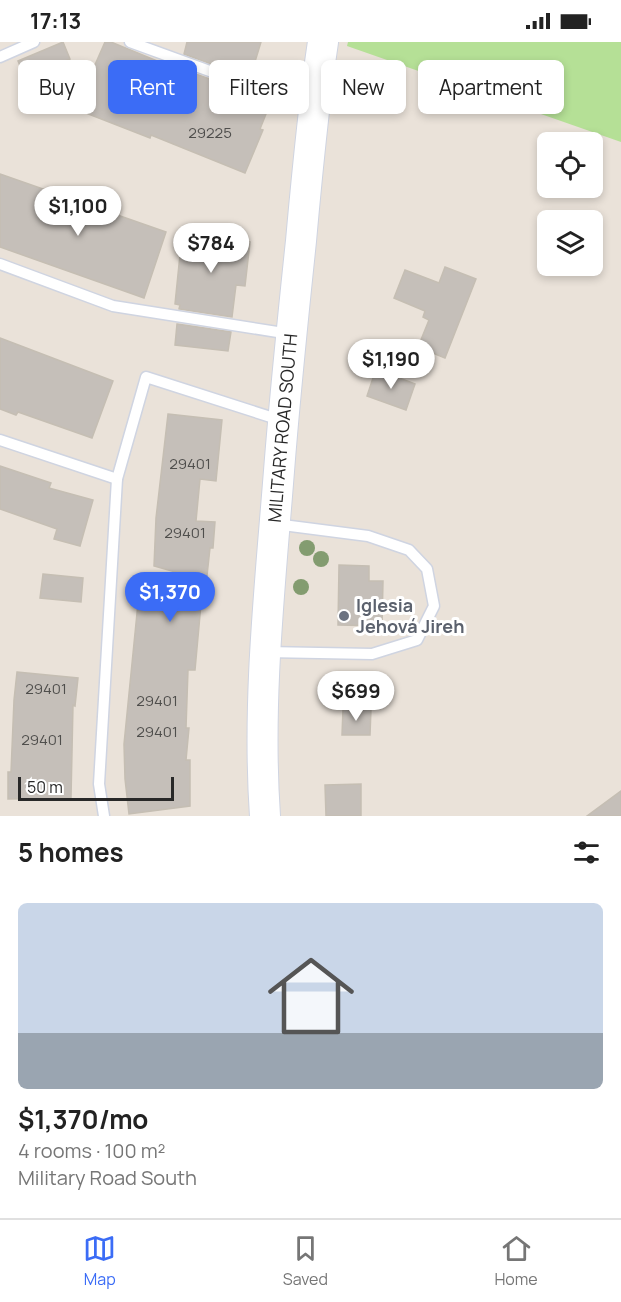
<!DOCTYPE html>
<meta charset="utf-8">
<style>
:root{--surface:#fff;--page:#f2f2f2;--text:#222;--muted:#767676;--line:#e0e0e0;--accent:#3b6cf6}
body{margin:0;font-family:Manrope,sans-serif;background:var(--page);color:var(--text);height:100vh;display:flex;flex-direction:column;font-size:22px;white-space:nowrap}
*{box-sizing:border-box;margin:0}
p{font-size:20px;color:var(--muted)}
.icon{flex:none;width:33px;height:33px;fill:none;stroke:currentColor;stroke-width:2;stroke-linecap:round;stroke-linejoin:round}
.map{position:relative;height:774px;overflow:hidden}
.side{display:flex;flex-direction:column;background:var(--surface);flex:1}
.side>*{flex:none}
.top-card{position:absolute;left:18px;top:18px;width:585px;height:54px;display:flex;gap:12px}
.controls{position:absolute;left:537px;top:90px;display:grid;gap:12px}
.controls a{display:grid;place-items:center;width:66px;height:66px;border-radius:9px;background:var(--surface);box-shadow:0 3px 9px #0003;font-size:30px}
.scale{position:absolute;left:18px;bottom:15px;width:156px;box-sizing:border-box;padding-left:6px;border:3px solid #282828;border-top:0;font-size:16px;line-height:21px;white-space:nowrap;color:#282828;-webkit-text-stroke:4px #fff;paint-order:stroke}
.price{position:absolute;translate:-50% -51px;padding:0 14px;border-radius:21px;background:#fff;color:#222;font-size:20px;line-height:39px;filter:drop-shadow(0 2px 3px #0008)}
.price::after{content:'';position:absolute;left:50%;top:36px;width:18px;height:14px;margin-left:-9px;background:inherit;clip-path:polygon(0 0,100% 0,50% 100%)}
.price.on{background:var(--accent);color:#fff}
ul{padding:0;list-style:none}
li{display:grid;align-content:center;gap:12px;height:318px;padding:0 18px}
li+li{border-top:2px solid var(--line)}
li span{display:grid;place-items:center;height:186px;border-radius:9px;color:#555}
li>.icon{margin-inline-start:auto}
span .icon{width:108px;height:108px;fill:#fffc;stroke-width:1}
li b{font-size:26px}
h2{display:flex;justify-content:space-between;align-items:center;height:72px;padding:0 18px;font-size:26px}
.chip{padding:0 21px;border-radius:9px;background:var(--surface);box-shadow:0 3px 9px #0003;font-size:21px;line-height:54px}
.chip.on{background:var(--accent);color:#fff}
.status{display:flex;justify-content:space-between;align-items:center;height:42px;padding:0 30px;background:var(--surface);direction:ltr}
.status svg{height:16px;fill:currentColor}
.tab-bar{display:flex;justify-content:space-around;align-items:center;height:84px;border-top:2px solid var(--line);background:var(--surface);font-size:16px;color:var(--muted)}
.tab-bar a{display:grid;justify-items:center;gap:3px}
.tab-bar .on{color:var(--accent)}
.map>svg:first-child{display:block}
.green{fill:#b5e096}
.building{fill:#c5bfb9;stroke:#c5beb3;stroke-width:1.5}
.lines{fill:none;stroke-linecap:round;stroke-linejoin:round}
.service-casing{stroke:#cfd4e1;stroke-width:13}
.secondary-casing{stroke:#cfd4e1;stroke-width:32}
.service{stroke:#fff;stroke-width:10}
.secondary{stroke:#fff;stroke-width:30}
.tree{fill:#839c70}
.worship-dot{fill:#6b7280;stroke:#fff;stroke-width:2}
.labels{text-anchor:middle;stroke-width:6;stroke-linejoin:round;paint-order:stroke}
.number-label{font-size:15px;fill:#4f4e4c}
.street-label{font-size:18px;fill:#282828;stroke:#fff}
.worship-label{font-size:18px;font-weight:bold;fill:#5b616d;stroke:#fff;text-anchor:start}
</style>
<div class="status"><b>17:13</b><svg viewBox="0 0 49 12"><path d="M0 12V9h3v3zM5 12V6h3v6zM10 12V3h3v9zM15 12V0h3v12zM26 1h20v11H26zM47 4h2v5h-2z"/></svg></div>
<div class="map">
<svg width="621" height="774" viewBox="0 0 621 774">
<rect width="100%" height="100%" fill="#eae2d9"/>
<path class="green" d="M348,0H621V100L347,4Z"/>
<g class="building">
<path d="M63,0L70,17L25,36L18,19Z"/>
<path d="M105,0H111L179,28V26L246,50L245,52L270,62L260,87L263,88L245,131L151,93L150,96L68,64L85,22L94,25Z"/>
<path d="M187,0H261L250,36L184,12Z"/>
<path d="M0,132L166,190L144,256L0,205Z"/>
<path d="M182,193L250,200L245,244L236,243L232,275L179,267L180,263L175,262Z"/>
<path d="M445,225L476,237L445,316L418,305L429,278L423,275L425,269L394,256L405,228L439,241Z"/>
<path d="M177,282L231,290L228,309L175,303Z"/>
<path d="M0,296L113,339L92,396L18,370L16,373L0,367Z"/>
<path d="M376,327L415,342L406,368L367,354Z"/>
<path d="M168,372L222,378L216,439L200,437L196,479L215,480L213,506H210L205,552L202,551L195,628H188L186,686H189L186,718H190V764L129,772L125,737L124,702L140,541L184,545L186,533L154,524L156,476Z"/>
<path d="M0,424L51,441L49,446L93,458L80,504L54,497L57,487L0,467Z"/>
<path d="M339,523L369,524V539H383L382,584L338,583Z"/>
<path d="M43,532L83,536L81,560L40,556Z"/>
<path d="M17,630L78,636L75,664L73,663L71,756L8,757V730H11L14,658Z"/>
<path d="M343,667H371L370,693H342Z"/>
<path d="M361,742V774H326L325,743Z"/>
<path d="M621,749V774H587Z"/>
</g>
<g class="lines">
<g class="service-casing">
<g id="service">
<path d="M130,0L270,51L314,55"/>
<path d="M0,15L34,0"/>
<path d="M0,222L113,264L290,292"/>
<path d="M0,398L117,437"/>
<path d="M266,610L372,612L417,598L434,564L427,527L409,508L368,494L275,482"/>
<path d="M104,774L99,742L117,437L146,335L280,378"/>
</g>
</g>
<g class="secondary-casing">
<path id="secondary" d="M265,774C257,660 270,544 279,429C285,352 293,275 301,199C307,132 313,66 323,0"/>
</g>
<use href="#service" class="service"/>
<use href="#secondary" class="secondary"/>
</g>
<g class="tree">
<circle cx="307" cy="506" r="8"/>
<circle cx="321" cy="517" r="8"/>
<circle cx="301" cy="545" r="8"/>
</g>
<circle class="worship-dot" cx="344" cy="574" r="6"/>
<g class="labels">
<g class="number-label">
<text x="210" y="96">29225</text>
<text x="190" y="427">29401</text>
<text x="185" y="496">29401</text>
<text x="46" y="652">29401</text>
<text x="157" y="664">29401</text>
<text x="157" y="695">29401</text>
<text x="42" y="703">29401</text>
</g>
<g class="street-label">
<text transform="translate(283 386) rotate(-85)" y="6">MILITARY ROAD SOUTH</text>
</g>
<g class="worship-label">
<text x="356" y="570">Iglesia<tspan x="356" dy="21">Jehová Jireh</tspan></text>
</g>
</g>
</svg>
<div class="controls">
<a><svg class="icon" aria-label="locate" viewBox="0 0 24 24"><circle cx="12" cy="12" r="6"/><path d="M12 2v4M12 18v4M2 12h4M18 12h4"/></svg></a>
<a><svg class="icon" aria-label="layers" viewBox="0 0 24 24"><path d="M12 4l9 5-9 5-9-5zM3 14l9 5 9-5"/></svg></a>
</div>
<div class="scale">50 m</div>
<b class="price" style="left:78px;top:195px">$1,100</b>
<b class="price" style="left:211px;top:232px">$784</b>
<b class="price" style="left:391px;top:348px">$1,190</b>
<b class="price on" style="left:170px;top:581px">$1,370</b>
<b class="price" style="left:356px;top:680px">$699</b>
<div class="top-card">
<a class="chip">Buy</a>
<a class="chip on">Rent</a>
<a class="chip">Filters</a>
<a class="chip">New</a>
<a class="chip">Apartment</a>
</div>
</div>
<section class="side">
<h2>5 homes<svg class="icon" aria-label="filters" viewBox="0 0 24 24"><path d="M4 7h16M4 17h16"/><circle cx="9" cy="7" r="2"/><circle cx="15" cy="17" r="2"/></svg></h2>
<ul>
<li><span style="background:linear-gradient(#c9d6e8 70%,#9aa5b1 0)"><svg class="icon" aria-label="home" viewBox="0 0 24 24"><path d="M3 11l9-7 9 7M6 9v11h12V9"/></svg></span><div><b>$1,370/mo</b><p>4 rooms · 100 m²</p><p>Military Road South</p></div></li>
</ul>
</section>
<nav class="tab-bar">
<a class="on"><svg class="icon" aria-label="map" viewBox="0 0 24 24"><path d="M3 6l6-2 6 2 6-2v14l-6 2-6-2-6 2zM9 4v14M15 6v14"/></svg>Map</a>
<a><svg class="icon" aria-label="saved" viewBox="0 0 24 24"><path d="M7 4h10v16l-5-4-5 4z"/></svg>Saved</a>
<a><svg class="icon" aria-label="home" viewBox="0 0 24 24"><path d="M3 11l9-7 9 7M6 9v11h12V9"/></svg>Home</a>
</nav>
